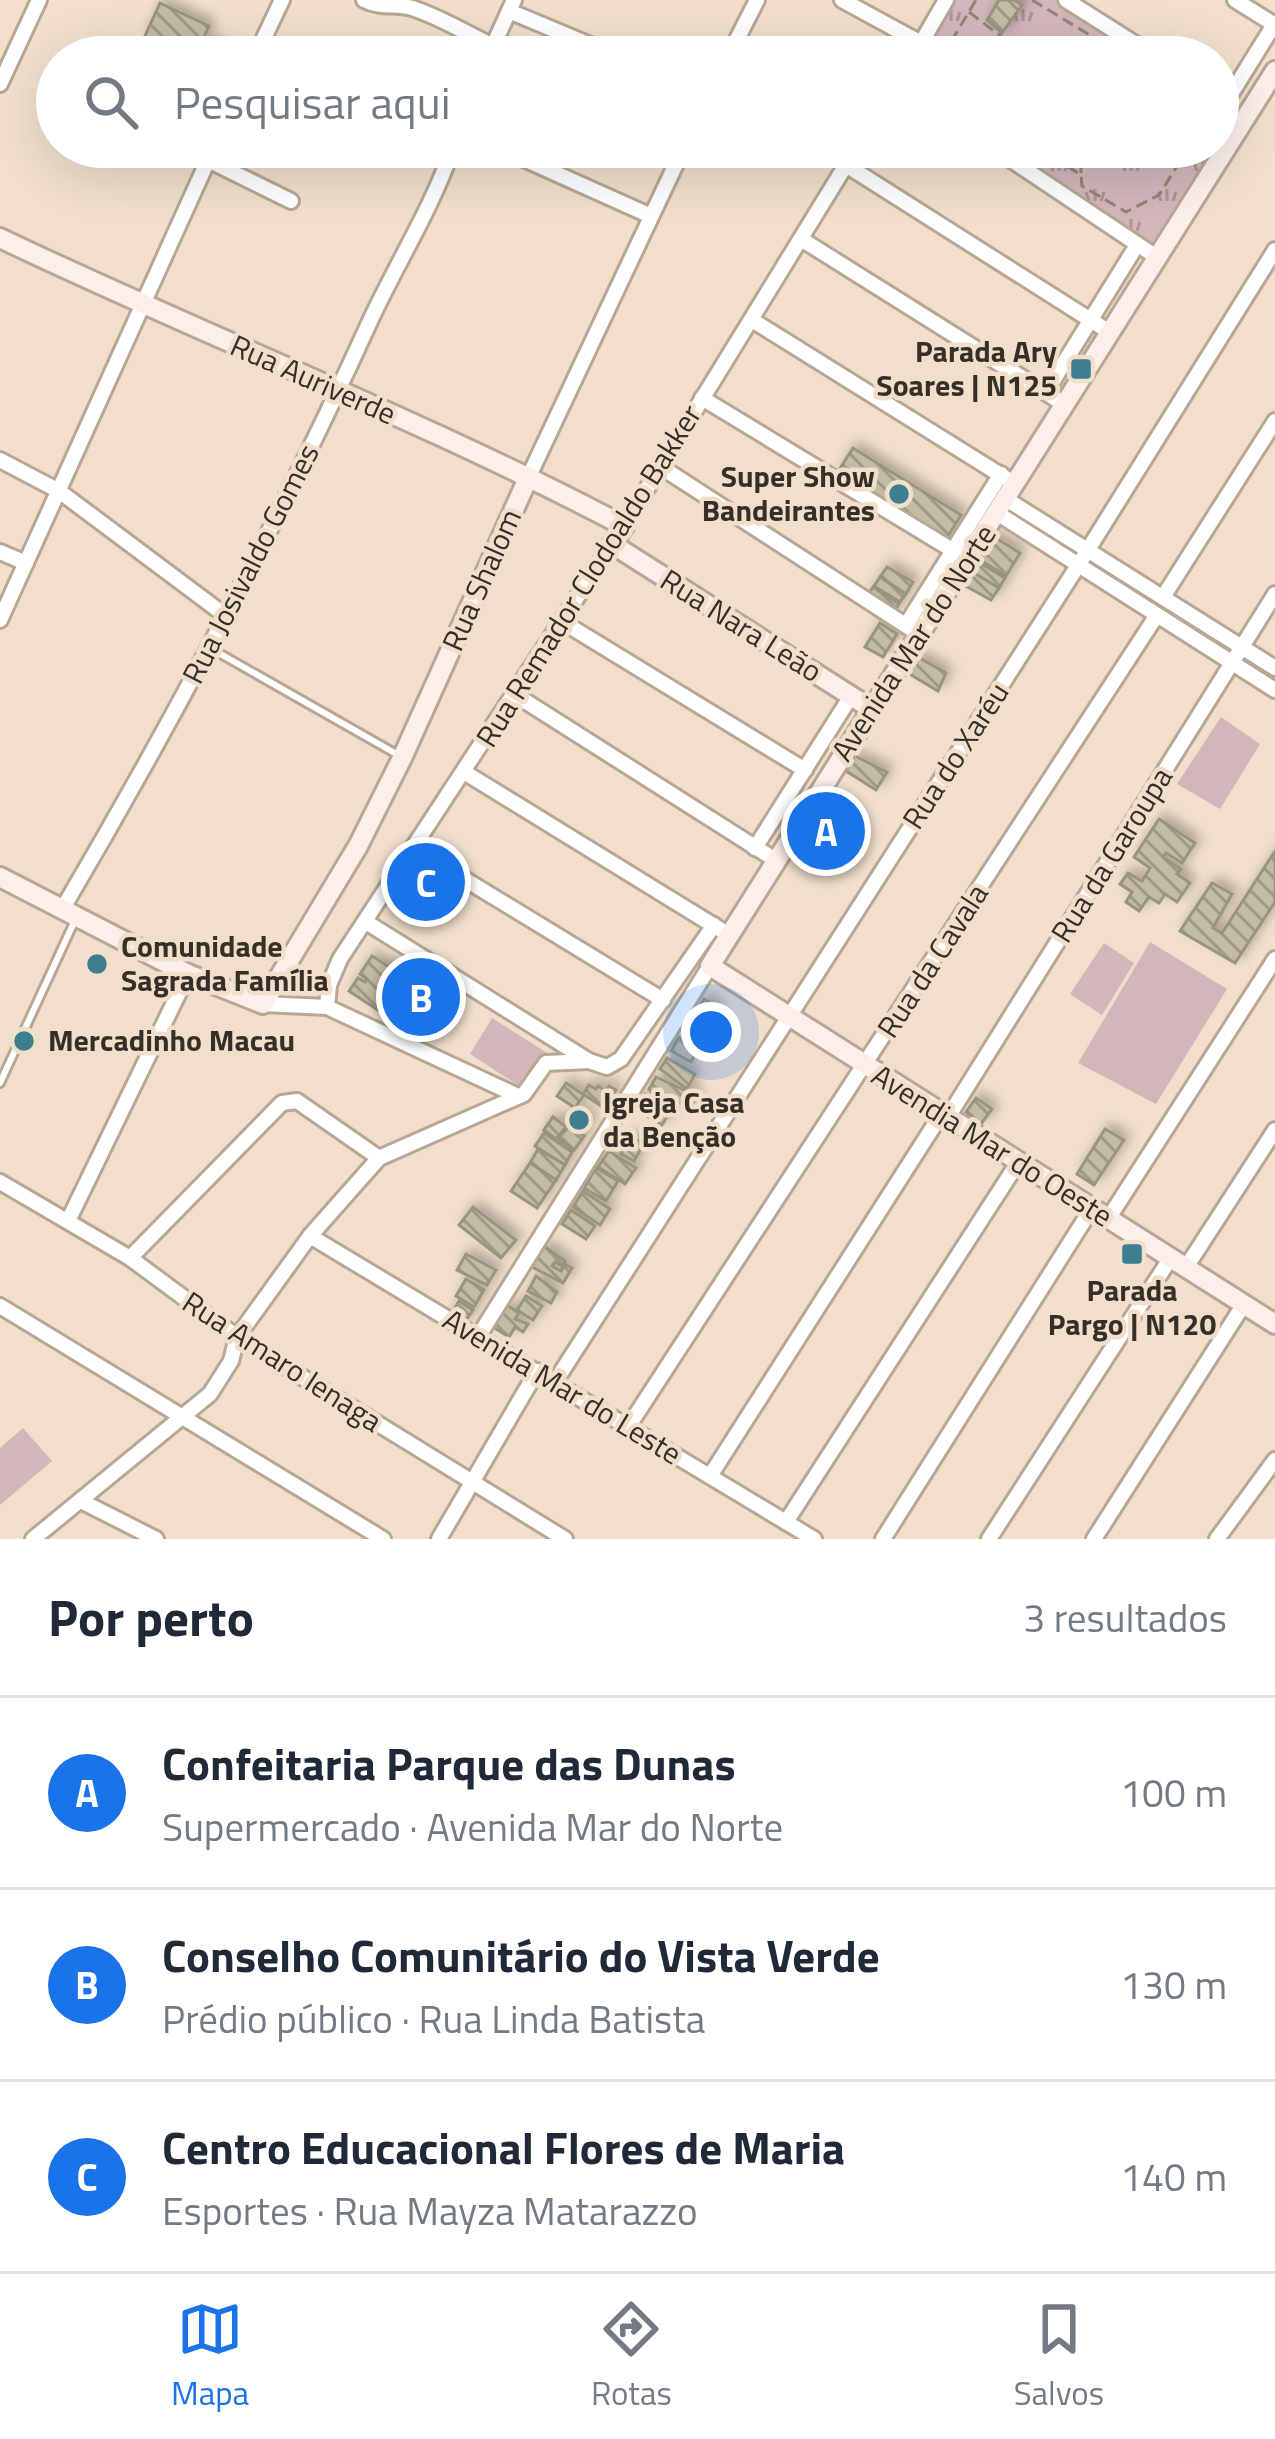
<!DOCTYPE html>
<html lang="pt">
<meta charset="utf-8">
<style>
body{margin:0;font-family:"Titillium Web",sans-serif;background:#f2f2f3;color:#1f2937}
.you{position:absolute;left:711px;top:1032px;width:42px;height:42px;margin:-30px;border:9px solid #fff;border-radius:50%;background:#1a73e8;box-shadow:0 0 0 18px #1a73e833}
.badge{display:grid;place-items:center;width:78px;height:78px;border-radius:50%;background:#1a73e8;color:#fff;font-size:39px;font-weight:700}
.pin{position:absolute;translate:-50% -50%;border:6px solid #fff;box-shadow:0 3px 12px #0006}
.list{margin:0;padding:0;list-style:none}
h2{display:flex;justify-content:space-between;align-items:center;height:156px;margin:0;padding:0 48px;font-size:51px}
h2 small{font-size:39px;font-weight:400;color:#747a83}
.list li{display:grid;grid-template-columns:78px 1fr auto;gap:36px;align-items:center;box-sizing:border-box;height:192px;padding:0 48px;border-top:3px solid #e0e1e3}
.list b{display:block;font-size:45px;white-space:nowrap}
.list p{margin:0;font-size:39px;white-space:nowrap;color:#747a83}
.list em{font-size:39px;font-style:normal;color:#747a83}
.icon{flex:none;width:66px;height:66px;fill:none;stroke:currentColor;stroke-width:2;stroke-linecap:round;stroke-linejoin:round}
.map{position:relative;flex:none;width:1275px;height:1539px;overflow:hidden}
.search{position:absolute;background:#fff;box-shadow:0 12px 48px #0002;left:36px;right:36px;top:36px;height:132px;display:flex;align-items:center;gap:30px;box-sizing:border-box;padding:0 42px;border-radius:66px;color:#747a83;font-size:45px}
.sheet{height:732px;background:#fff}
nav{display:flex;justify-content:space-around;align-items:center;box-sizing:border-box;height:168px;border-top:3px solid #e0e1e3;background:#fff;font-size:33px;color:#747a83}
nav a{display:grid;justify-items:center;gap:6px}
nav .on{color:#1a73e8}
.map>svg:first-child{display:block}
</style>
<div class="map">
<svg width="1275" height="1539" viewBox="0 0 1275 1539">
<defs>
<pattern id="park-tufts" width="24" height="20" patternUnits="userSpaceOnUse" patternTransform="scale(3)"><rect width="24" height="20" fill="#d3b6ba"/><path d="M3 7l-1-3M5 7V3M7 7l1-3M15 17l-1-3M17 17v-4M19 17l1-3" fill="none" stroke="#ac9497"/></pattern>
<pattern id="building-back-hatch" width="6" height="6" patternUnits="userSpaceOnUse" patternTransform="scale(3)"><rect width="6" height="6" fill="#c1bca5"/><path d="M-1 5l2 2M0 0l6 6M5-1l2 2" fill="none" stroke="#9e9986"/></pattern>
<filter id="shadow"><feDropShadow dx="5.5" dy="-5.5" stdDeviation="6" flood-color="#0004"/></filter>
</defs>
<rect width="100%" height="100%" fill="#f1dfcc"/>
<g fill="#d3b6ba">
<polygon points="1221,717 1260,744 1220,809 1177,784"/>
<polygon points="425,860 446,875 429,905 405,890"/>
<polygon points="1150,942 1227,989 1156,1104 1078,1063"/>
<polygon points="1104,943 1134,963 1102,1015 1070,994"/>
<polygon points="492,1018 549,1054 524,1089 470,1054"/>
<polygon points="23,1428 52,1461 0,1505 0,1448"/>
</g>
<g fill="url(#park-tufts)">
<polygon points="947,0 1062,0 1148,57 913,57"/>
<polygon points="1218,103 1244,121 1154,255 992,147 1218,147"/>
</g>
<g fill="url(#building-back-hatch)" stroke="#99947e" stroke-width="3" filter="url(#shadow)">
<polygon points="999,0 1014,0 1022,5 1002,33 987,20"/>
<polygon points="160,3 209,26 203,40 229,52 227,57 183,57 144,38"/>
<polygon points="853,448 961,515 945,541 837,473"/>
<polygon points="991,535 1020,553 1006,576 977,558"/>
<polygon points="975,560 1005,578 999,588 969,570"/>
<polygon points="887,567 913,582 906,594 880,577"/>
<polygon points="969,570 999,588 991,600 962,584"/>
<polygon points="880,577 906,594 900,602 874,586"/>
<polygon points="873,587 899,604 893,614 866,598"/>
<polygon points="880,623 897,634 883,657 865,647"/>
<polygon points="918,657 946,673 938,691 908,673"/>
<polygon points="855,756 887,772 876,790 846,771"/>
<polygon points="816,816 847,829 833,852 804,834"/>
<polygon points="1159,819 1195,843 1182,863 1166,853 1163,857 1181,869 1177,874 1190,883 1177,902 1165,894 1159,903 1149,897 1139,911 1126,902 1132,892 1120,884 1128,873 1142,881 1150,868 1134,857"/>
<polygon points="1275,851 1275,902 1235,963 1180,931 1212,883 1232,894 1213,928 1222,933"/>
<polygon points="372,956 408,979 391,997 397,1001 387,1016 349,991 358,978 365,982 367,979 360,974"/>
<polygon points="419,985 432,993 422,1009 409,1000"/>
<polygon points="704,999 717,1007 708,1023 694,1014"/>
<polygon points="693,1016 719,1033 713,1041 707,1037 702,1044 683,1032"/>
<polygon points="679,1037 698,1048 691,1062 671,1051"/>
<polygon points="667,1058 695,1074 687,1089 660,1069"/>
<polygon points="656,1077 697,1096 690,1108 678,1102 676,1107 655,1095 649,1089"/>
<polygon points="566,1083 584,1095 575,1108 557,1096"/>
<polygon points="589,1085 596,1089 598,1086 606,1091 609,1086 616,1090 604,1108 583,1094"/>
<polygon points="645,1094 671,1110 662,1125 635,1109"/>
<polygon points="976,1098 992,1109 981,1124 966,1112"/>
<polygon points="575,1108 592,1120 583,1132 566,1120"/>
<polygon points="553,1117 566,1127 562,1132 570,1126 584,1136 574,1150 544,1130"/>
<polygon points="553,1117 566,1127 556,1139 544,1130"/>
<polygon points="570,1126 584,1136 574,1150 558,1138"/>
<polygon points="1105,1129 1124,1140 1094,1185 1077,1174"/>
<polygon points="544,1133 572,1152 565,1165 535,1146"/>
<polygon points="631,1136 644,1144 634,1161 621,1154"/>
<polygon points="538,1149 565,1165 556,1180 530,1163"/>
<polygon points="609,1151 636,1168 625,1184 598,1167"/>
<polygon points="530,1163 556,1180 537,1208 511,1191"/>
<polygon points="596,1168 618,1181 606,1201 584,1188"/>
<polygon points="583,1191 610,1209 600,1225 573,1207"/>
<polygon points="473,1207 516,1240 501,1258 459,1225"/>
<polygon points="571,1210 595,1226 586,1239 562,1224"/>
<polygon points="544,1246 565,1261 562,1266 555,1262 552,1266 561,1271 565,1264 572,1268 563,1283 530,1266"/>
<polygon points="466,1254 496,1270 487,1285 457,1270"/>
<polygon points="536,1276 557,1292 551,1303 528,1291"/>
<polygon points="466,1279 484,1290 474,1307 456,1296"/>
<polygon points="526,1296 542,1306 533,1320 517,1310"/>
<polygon points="459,1301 473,1310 463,1325 450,1316"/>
<polygon points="507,1305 519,1313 515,1319 528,1324 523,1332 515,1327 509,1337 493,1327"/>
</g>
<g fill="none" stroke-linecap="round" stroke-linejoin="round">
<g stroke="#b8a795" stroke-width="12">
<g id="lane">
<polyline points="210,648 400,756"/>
<polyline points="0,1083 76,918"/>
</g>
</g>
<g stroke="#b8a795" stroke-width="20">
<g id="street">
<path d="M364,0C382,9 394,3 412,8C440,17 466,33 493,46"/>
<polyline points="842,0 921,43"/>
<polyline points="1066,0 1156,57"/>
<polyline points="1235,0 1275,25"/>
<polyline points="509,11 619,57"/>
<polyline points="255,57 282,0"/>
<polyline points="488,57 514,0"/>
<polyline points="728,57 757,0"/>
<polyline points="913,57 946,0"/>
<polyline points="0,84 39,0"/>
<polyline points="1226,102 1275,23"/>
<polyline points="497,147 651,216"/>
<polyline points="992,147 1158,258"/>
<polyline points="208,160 291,201"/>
<polyline points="846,165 1111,333"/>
<polyline points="801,239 1064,404"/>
<polyline points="752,320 1015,484"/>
<polyline points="1046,392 1137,245"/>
<polyline points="702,398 967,559"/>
<polyline points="0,460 59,491 226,616"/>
<polyline points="661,467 919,634"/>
<polyline points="529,476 684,147"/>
<polyline points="1006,499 1275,668"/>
<polyline points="997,513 1275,690"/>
<polyline points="624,526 857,147"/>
<polyline points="0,552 26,563"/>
<polyline points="1163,597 1275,421"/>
<polyline points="0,620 214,147"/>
<polyline points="561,621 805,770"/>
<polyline points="906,625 1001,474"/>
<polyline points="514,694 777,861"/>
<polyline points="464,772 721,930"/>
<polyline points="755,848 851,696"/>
<polyline points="415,849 663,1000"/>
<path d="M63,908C176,716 279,521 371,319C398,261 432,208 453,147"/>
<polyline points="366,922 589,1061 607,1067 621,1059 714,925"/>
<polyline points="263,1004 327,1007 516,1095"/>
<polyline points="327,1007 329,985 340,959 612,544"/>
<polyline points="948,1117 1275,594"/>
<polyline points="0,1182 130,1258 237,1337 565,1539"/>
<polyline points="1108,1219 1275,959"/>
<polyline points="68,1221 188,974"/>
<polyline points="310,1236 814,1539"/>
<polyline points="130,1258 282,1103 297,1101 379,1158"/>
<polyline points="1185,1269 1275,1130"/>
<polyline points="0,1306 383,1539"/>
<polyline points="478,1337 710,966"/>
<polyline points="555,1382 1079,564 1275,250"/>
<polyline points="628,1427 1157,615"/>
<polyline points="710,1476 942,1113"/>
<polyline points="81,1501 156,1539"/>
<polyline points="786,1522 1019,1161"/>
<polyline points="33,1539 210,1394 231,1361 237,1337 310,1236 379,1158 524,1094 546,1063 589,1061"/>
<polyline points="439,1539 537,1371"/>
<polyline points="883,1539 1092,1208"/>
<polyline points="989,1539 1170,1259"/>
<polyline points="1094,1539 1244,1304"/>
<polyline points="1217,1539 1275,1460"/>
</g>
</g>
<g stroke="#b8a795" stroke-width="24">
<g id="secondary">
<polyline points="1275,71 710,966 1275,1324"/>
<path d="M0,238C207,337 421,419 624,526L612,544L870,708"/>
<polyline points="0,877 188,974 263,1004 358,846 402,758 529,476"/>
</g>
</g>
<g stroke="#918578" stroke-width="3" stroke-dasharray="12 6" stroke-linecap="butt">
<polyline points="1032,0 1126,57"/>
<polyline points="969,12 1002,37 1040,57"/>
<polyline points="942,57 976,0"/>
<polyline points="1046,57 1051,48 1067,57"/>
<polyline points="1037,147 1081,175 1082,186 1126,212 1159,195 1189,147"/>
<polyline points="1081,147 1081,173"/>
</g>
<use href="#lane" stroke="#fff" stroke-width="6"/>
<use href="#street" stroke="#fff" stroke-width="14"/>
<use href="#secondary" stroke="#fceeea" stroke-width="18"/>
</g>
<g fill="#3d7f90" stroke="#f1dfcc" stroke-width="4.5">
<rect x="1069" y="357" width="24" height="24" rx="6"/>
<circle cx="899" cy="494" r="12"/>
<circle cx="97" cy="964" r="12"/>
<circle cx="24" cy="1041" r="12"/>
<circle cx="579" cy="1120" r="12"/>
<rect x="1120" y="1242" width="24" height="24" rx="6"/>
</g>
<g text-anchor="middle" stroke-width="9" stroke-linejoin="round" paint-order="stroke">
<g font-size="30" font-weight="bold" fill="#362f28" stroke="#f1dfcc" text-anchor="start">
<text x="1057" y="362" text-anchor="end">Parada Ary<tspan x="1057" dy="34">Soares | N125</tspan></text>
<text x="875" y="487" text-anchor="end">Super Show<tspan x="875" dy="34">Bandeirantes</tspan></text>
<text x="121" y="957">Comunidade<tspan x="121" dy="34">Sagrada Família</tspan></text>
<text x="48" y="1051">Mercadinho Macau</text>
<text x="603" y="1113">Igreja Casa<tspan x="603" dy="34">da Benção</tspan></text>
<text x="1132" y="1301" text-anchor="middle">Parada<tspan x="1132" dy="34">Pargo | N120</tspan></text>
</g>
<g font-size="30" fill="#362f28" stroke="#f1dfcc">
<text transform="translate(313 380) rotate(24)" y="10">Rua Auriverde</text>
<text transform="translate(251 564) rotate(-63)" y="10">Rua Josivaldo Gomes</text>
<text transform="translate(589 576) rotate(-58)" y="10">Rua Remador Clodoaldo Bakker</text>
<text transform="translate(482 580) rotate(-66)" y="10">Rua Shalom</text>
<text transform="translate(741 626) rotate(32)" y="10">Rua Nara Leão</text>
<text transform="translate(914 643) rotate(-57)" y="10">Avenida Mar do Norte</text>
<text transform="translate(956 756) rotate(-57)" y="10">Rua do Xaréu</text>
<text transform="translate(1112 855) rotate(-58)" y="10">Rua da Garoupa</text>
<text transform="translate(933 961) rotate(-57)" y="10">Rua da Cavala</text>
<text transform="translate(992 1146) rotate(32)" y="10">Avendia Mar do Oeste</text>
<text transform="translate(282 1362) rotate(33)" y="10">Rua Amaro Ienaga</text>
<text transform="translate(562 1387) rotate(31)" y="10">Avenida Mar do Leste</text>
</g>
</g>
</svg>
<div class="you"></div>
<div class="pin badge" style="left:826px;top:831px">A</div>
<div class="pin badge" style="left:421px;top:997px">B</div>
<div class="pin badge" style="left:426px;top:882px">C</div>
<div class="search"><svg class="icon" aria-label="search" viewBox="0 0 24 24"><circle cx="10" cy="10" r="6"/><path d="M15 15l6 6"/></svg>Pesquisar aqui</div>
</div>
<section class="sheet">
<h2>Por perto<small>3 resultados</small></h2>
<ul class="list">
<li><span class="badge">A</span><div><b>Confeitaria Parque das Dunas</b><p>Supermercado · Avenida Mar do Norte</p></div><em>100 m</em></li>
<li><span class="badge">B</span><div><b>Conselho Comunitário do Vista Verde</b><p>Prédio público · Rua Linda Batista</p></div><em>130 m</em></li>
<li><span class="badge">C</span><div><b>Centro Educacional Flores de Maria</b><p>Esportes · Rua Mayza Matarazzo</p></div><em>140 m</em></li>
</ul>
</section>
<nav>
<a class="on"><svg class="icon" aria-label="map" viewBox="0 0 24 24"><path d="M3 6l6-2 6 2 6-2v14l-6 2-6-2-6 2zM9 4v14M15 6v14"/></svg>Mapa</a>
<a><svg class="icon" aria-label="directions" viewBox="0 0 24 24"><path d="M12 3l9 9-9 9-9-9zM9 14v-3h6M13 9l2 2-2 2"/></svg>Rotas</a>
<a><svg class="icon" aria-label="saved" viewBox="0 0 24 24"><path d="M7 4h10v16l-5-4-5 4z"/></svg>Salvos</a>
</nav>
